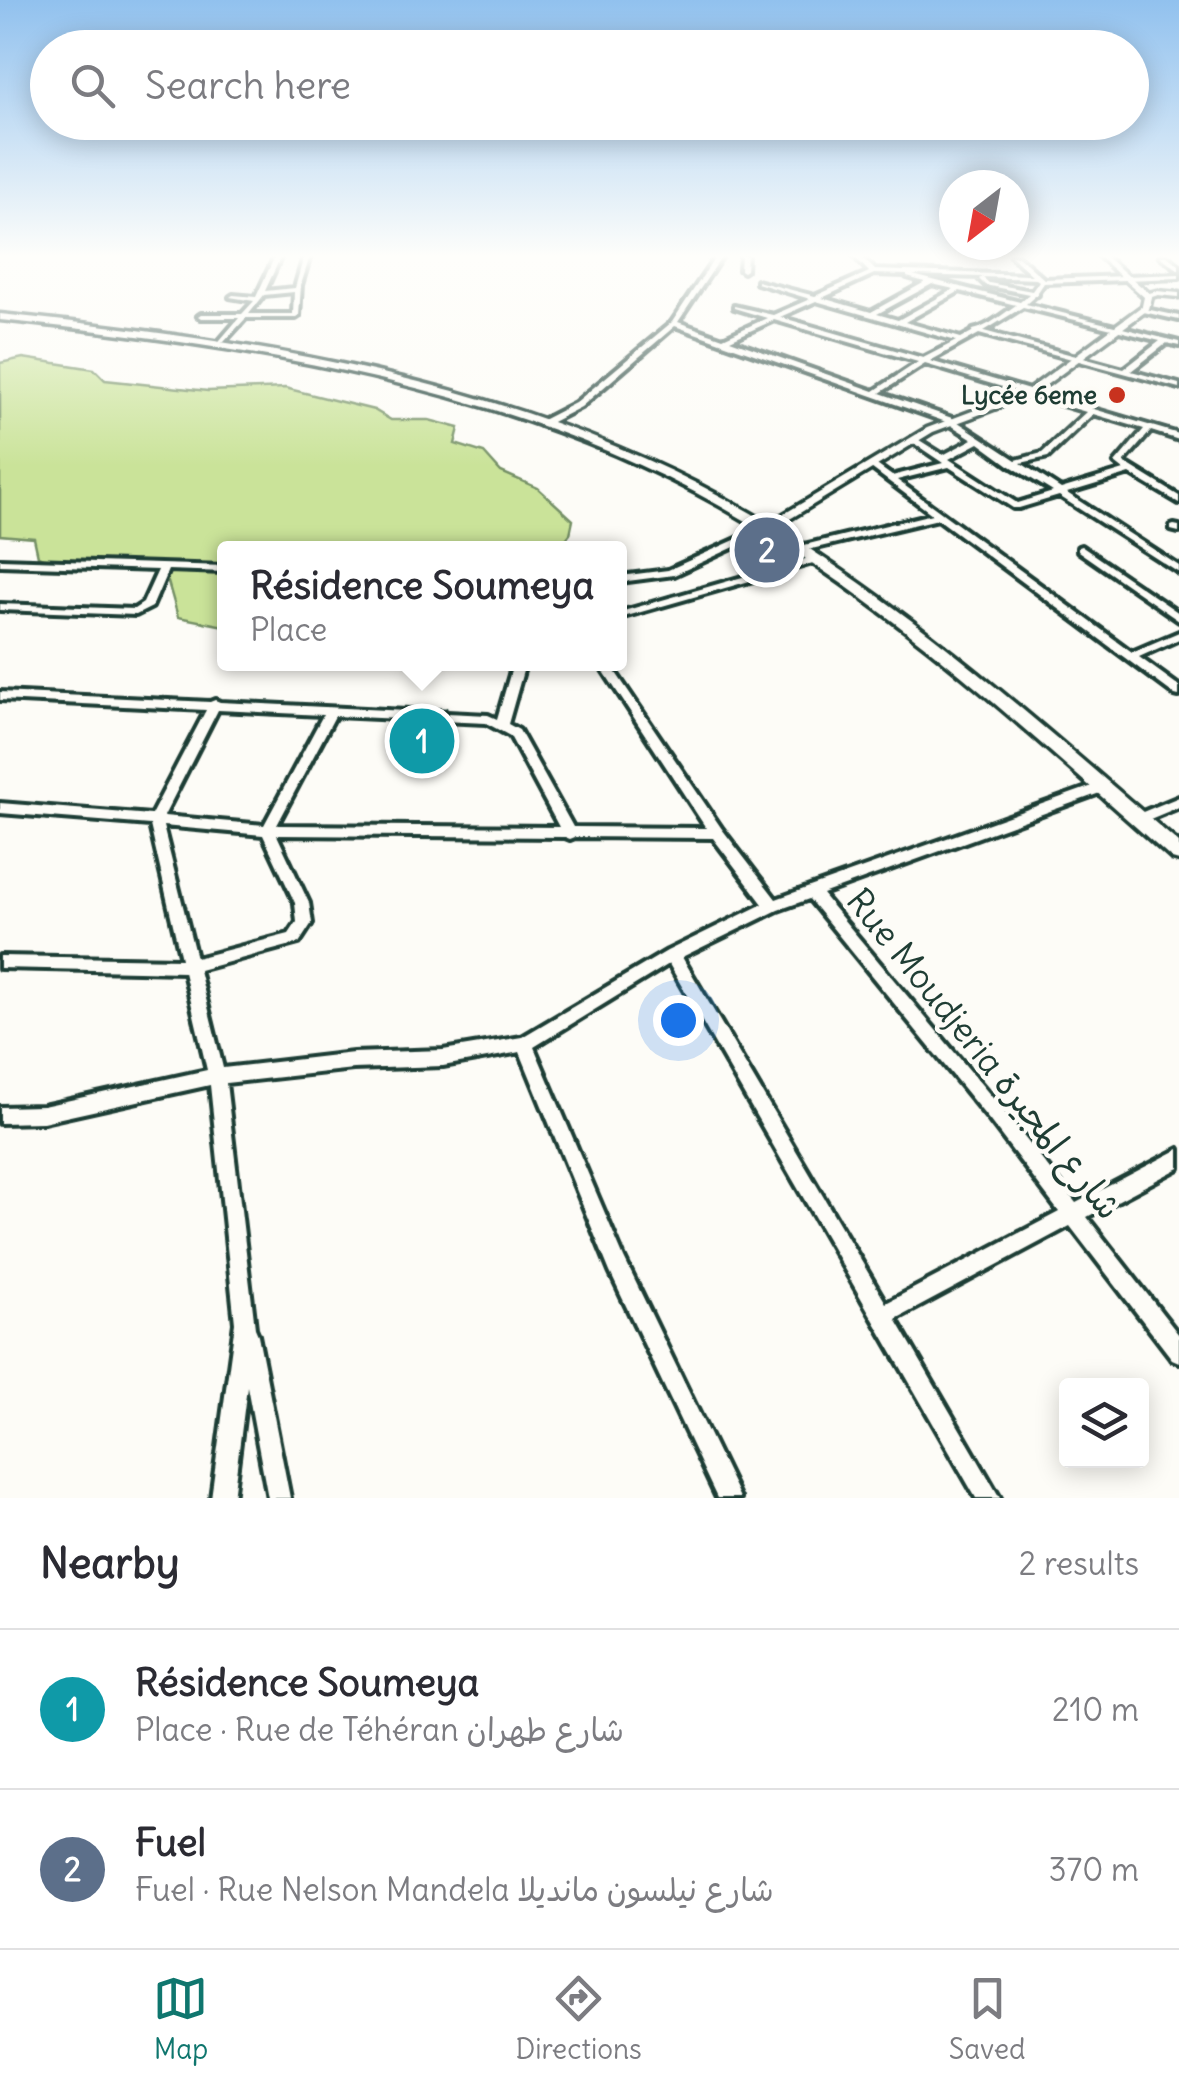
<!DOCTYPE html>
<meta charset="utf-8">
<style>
body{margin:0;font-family:Delius,"Playpen Sans Arabic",sans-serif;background:#f7f7f7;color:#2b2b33}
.controls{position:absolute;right:30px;bottom:30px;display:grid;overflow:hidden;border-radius:10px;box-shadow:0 5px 25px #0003}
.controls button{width:90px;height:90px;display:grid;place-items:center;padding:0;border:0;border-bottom:2px solid #e1e1e2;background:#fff;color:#2b2b33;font:50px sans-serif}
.compass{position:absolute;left:939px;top:170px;width:90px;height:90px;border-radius:50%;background:#fff;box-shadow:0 5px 25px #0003;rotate:211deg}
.you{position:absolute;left:678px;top:1020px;width:35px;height:35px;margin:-25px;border:8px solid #fff;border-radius:50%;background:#1a73e8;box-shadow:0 0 0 15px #1a73e833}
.badge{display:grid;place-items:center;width:65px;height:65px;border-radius:50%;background:#0f766e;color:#fff;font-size:32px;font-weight:700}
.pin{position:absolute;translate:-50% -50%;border:5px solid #fff;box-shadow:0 2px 10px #0006}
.popup{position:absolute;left:217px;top:541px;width:410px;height:130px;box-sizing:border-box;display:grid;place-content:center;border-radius:10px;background:#fff;filter:drop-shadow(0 2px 8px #0005);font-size:32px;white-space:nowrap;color:#7c7c81}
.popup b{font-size:38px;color:#2b2b33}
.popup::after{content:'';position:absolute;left:50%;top:100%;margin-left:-20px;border:20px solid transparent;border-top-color:#fff}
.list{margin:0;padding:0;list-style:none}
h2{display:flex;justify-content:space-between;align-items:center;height:130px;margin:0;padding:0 40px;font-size:42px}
h2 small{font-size:32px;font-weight:400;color:#7c7c81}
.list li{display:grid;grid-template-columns:65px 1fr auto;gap:30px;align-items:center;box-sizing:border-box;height:160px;padding:0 40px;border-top:2px solid #e1e1e2}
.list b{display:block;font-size:38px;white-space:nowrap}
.list p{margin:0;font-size:32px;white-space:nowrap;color:#7c7c81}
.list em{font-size:32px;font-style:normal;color:#7c7c81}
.icon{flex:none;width:55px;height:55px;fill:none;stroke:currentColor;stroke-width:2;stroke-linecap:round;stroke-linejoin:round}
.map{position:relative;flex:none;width:1179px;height:1498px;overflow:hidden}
.search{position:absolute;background:#fff;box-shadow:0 5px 25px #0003;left:30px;right:30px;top:30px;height:110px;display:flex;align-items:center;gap:25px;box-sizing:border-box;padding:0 35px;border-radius:55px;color:#7c7c81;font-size:38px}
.sheet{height:450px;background:#fff}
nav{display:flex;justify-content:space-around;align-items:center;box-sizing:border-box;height:140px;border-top:2px solid #e1e1e2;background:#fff;font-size:28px;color:#7c7c81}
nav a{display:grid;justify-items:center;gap:5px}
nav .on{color:#0f766e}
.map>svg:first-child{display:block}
</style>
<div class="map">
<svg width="1179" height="1498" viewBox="0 0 1179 1498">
<rect width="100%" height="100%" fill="#fdfcf7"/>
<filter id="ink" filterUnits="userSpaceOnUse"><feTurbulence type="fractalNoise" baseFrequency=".01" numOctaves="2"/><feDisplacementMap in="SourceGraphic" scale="20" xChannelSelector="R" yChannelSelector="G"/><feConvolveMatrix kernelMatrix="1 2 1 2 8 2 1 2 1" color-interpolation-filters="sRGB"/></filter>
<g filter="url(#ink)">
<polygon fill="#cae399" stroke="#749066" stroke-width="2.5" points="23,358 94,369 105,380 208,391 285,388 374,410 391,420 429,420 459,428 455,444 484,453 501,472 538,488 573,520 570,534 559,548 225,548 224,626 178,617 168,582 145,568 49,561 38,556 34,538 0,535 0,363"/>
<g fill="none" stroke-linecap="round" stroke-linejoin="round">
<g stroke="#1f3d34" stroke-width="8">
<g id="minor">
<path d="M275,256H281L265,291L295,288L304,256H310L301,285L299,316L296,318H246L224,342H220V340L239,318H201L198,316L201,314H242L254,301L230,297L233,295L256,297ZM294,292L293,314H249L264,295Z"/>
<path d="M716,256H722L678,322L723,338L767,318L734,308V306L773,315L810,299L757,283V281L815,296L869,272L854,256H861L875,270L1032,275L1011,256H1018L1044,279L1179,274V278L1044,283L1038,292V295L1035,296L1026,304L1179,342V346L1167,343L1131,371L1179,384V388L979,334L930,361L1179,434V440L1151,431L1124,462L1179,496V503L1130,474L1067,493L1179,566V573L1059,496L1019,508H1013L949,467L897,480L1132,652L1179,632V639L1139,657L1179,686V696L1175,695L938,519L799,552L796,551V547L932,514L867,465L874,463L892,476L943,463L909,440L916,438L943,455L973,439L946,422L675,326L581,407L546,425H540V421L575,403L672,322ZM874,274L907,275V277L925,282L871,312L822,298ZM913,275L982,277L979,279L985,285L1029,294L1020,302ZM982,277L1036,279L1039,281L1032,291L989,283ZM932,284L954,289L898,320L877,314ZM960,291L1016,305C1003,314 988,327 973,330L972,332L961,338L905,322ZM816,301L956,341L923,358L780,317ZM1023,307L1160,341L1124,369L984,331ZM774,320L918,362L874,391L730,340ZM925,364L1086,412L1042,453L1016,460L952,418L880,393ZM1093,414L1144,429L1115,463L1124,470L1061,489L1021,463L1048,457ZM979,443L1009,465L1053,492L1017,503L949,459Z"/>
<polygon points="741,256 747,256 746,270 743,272 740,270"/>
<polygon points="1160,256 1167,256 1179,265 1179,270"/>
<polygon points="1141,308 1179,316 1179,320 1139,311 1138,310"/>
<polygon points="1174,525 1179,526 1179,532 1171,530 1171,526"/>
<polygon points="766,526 769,527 769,531 674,575 620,582 620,576 668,570"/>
<polygon points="1081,546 1179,613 1179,621 1078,551 1078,547"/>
<polygon points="816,556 820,557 820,561 620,618 620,612"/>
<polygon points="0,559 225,566 225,572 168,570 152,607 136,615 0,610 0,604 134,609 143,603 158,570 0,565"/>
<path d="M513,664H525L508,724L519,730L573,827L706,828L599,664H610L722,829L776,899L1098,784H1108L1110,787L1108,790L822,894L1002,1109L1076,1203L1179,1149V1168L1087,1217L1179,1335V1362L1172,1359L1070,1226L896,1319L1000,1498H976L669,964L534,1047L624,1258L740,1498H717L610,1272L520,1052L443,1066L353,1069L226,1083L255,1328L258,1335L290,1498H268L247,1386L233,1498H211L235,1323L210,1085L43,1122L0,1123V1107L43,1106L207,1070L184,972L0,968V956L181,959L150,825L0,813V803L151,815L206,710L0,700V692L210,702L215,700L220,702L488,715L497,719ZM218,710L323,715L264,825L164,816ZM335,716L486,723L510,736L559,827L277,825ZM163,826L263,835L295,903L297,922L289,934L196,958ZM277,835L565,837L570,839L575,837L713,838L763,904L667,951L522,1037L443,1050L353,1053L223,1068L199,970L299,943L312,923L309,903ZM809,899L990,1121L1059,1212L886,1303L682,957L778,910Z"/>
<polygon points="1179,797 1179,807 1138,824 1133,822 1131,819 1133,816"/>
</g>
</g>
<g stroke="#1f3d34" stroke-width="7">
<polygon id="tertiary" points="1098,256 1105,256 1149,293 1157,291 1179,293 1179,297 1158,295 1152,297 1149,309 1034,394 933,432 770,531 762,531 762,527 927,428 1028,390 1142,306 1144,297"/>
</g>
<g stroke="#1f3d34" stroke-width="7">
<path id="secondary" d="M0,314C249,340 505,378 728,500C894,591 1036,721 1179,843V861L1172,859C1029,733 887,600 720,506C501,383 246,346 0,320Z"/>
</g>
<use href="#minor" fill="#fdfcf7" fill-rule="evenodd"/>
<use href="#tertiary" fill="#fdfcf7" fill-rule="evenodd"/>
<use href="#secondary" fill="#fdfcf7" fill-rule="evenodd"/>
</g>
<polygon fill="#c8a3c4" stroke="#1f3d34" stroke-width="2.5" points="446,709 448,725 438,763 395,760 393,745"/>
<polygon fill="#a385a0" stroke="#1f3d34" stroke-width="2.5" points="446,709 448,725 438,763 435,747"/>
<polygon fill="#e9bee4" stroke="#1f3d34" stroke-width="2.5" points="405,707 446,709 435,747 393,745"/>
</g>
<linearGradient id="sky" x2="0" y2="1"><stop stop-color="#91c1ee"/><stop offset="0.55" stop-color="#fefefb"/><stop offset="1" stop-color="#fefefb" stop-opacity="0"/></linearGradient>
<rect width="1179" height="466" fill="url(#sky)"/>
<circle fill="#c8321e" stroke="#fdfcf7" stroke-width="4" cx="1117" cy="395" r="10"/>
<g text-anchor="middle" stroke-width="9" stroke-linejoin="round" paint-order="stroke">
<g font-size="25" font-weight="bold" fill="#1f3d34" stroke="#fdfcf7" text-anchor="end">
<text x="1097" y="404">Lycée 6eme</text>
</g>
<g font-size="35" fill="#1f3d34" stroke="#fdfcf7">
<text transform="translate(984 1054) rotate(51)" y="12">Rue Moudjeria شارع المجيرة</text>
</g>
</g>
</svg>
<div class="controls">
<button><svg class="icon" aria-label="layers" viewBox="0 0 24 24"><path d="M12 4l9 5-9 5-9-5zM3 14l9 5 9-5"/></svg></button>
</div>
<svg class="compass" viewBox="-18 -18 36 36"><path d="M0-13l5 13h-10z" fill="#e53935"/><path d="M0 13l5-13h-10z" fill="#7c7c81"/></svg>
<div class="you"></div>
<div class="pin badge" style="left:422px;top:741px;background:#0f9aa8">1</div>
<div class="popup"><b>Résidence Soumeya</b>Place</div>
<div class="pin badge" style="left:767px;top:550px;background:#5c6f8a">2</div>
<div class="search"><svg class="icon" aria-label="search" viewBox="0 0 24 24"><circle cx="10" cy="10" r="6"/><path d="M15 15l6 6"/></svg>Search here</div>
</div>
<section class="sheet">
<h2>Nearby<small>2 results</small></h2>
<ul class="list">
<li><span class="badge" style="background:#0f9aa8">1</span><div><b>Résidence Soumeya</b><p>Place · Rue de Téhéran شارع طهران</p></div><em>210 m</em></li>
<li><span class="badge" style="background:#5c6f8a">2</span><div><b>Fuel</b><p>Fuel · Rue Nelson Mandela شارع نيلسون مانديلا</p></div><em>370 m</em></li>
</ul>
</section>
<nav>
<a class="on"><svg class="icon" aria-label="map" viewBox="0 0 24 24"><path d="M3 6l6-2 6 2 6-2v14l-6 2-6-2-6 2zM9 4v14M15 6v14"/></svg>Map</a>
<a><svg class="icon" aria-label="directions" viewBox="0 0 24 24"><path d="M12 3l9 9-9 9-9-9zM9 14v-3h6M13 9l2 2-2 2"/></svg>Directions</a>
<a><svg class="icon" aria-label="saved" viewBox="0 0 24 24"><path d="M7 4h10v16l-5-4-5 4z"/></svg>Saved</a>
</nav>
